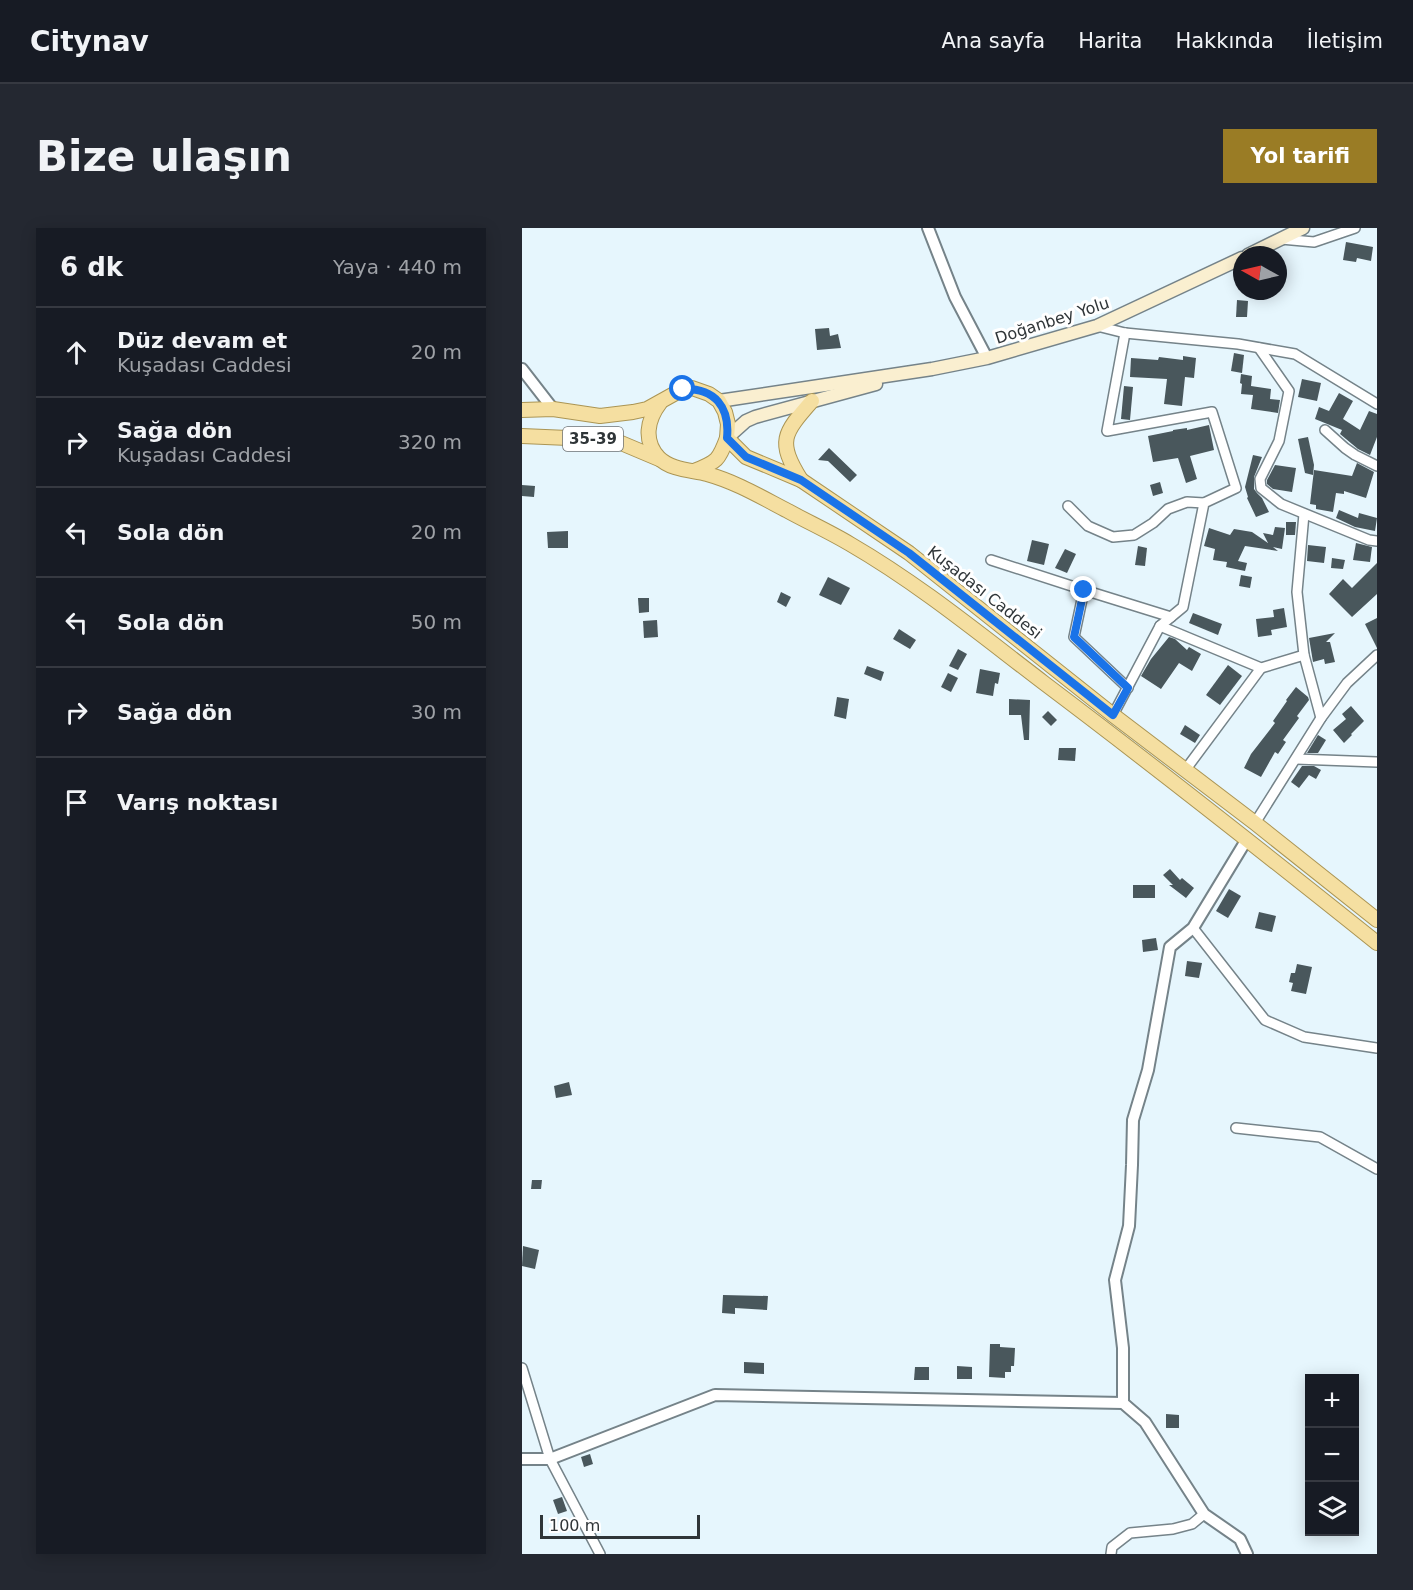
<!DOCTYPE html>
<html lang="tr">
<meta charset="utf-8">
<style>
body{margin:0;font-family:"DejaVu Sans",sans-serif;background:#242831;color:#f1f3f6}
.controls{position:absolute;right:18px;bottom:18px;display:grid;overflow:hidden;border-radius:0px;box-shadow:0 3px 15px #0003}
.controls button{width:54px;height:54px;display:grid;place-items:center;padding:0;border:0;border-bottom:2px solid #363941;background:#171b24;color:#f1f3f6;font:30px sans-serif}
.compass{position:absolute;left:711px;top:18px;width:54px;height:54px;border-radius:50%;background:#171b24;box-shadow:0 3px 15px #0003;rotate:278deg}
.scale{position:absolute;left:18px;bottom:15px;width:160px;box-sizing:border-box;padding-left:6px;border:3px solid #2f3538;border-top:0;font-size:16px;line-height:21px;white-space:nowrap;color:#2f3538;-webkit-text-stroke:4px #fff;paint-order:stroke}
.stop{position:absolute;width:18px;height:18px;margin:-14px;border:4px solid #1a73e8;border-radius:50%;background:#fff}
.stop.end{background:#1a73e8;border-color:#fff;box-shadow:0 2px 6px #0008}
.list{margin:0;padding:0;list-style:none}
h2{display:flex;justify-content:space-between;align-items:center;height:78px;margin:0;padding:0 24px;font-size:26px}
h2 small{font-size:20px;font-weight:400;color:#9ea1a6}
.list li{display:grid;grid-template-columns:39px 1fr auto;gap:18px;align-items:center;box-sizing:border-box;height:90px;padding:0 24px;border-top:2px solid #363941}
.list b{display:block;font-size:22px;white-space:nowrap}
.list p{margin:0;font-size:20px;white-space:nowrap;color:#9ea1a6}
.list em{font-size:20px;font-style:normal;color:#9ea1a6}
.icon{flex:none;width:33px;height:33px;fill:none;stroke:currentColor;stroke-width:2;stroke-linecap:round;stroke-linejoin:round}
.map{position:relative;flex:none;width:855px;height:1326px;overflow:hidden;border-radius:0px}
header{display:flex;align-items:center;gap:36px;box-sizing:border-box;height:84px;padding:0 30px;background:#171b24;border-bottom:2px solid #363941}
header strong{font-size:28px}
nav{display:flex;gap:33px;margin-inline-start:auto;font-size:21px}
.intro{display:flex;align-items:center;justify-content:space-between;box-sizing:border-box;height:144px;padding:0 36px}
h1{margin:0;font-size:42px}
.button{padding:15px 27px;border-radius:0px;background:#9a7c25;color:#fff;font-size:21px;font-weight:700}
main{display:flex;gap:36px;padding:0 36px}
aside{flex:1;background:#171b24;border-radius:0px;box-shadow:0 3px 15px #0003}
.map>svg:first-child{display:block}
</style>
<header>
<strong>Citynav</strong>
<nav><a>Ana sayfa</a><a>Harita</a><a>Hakkında</a><a>İletişim</a></nav>
</header>
<div class="intro"><h1>Bize ulaşın</h1><a class="button">Yol tarifi</a></div>
<main>
<aside>
<h2>6 dk<small>Yaya · 440 m</small></h2>
<ul class="list">
<li><svg class="icon" aria-label="ahead" viewBox="0 0 24 24"><path d="M12 20V5M6 11l6-6 6 6"/></svg><div><b>Düz devam et</b><p>Kuşadası Caddesi</p></div><em>20 m</em></li>
<li><svg class="icon" aria-label="right" viewBox="0 0 24 24"><path d="M7 20v-9h11M14 6l5 5-5 5"/></svg><div><b>Sağa dön</b><p>Kuşadası Caddesi</p></div><em>320 m</em></li>
<li><svg class="icon" aria-label="left" viewBox="0 0 24 24"><path d="M17 20v-9H6M10 6l-5 5 5 5"/></svg><div><b>Sola dön</b></div><em>20 m</em></li>
<li><svg class="icon" aria-label="left" viewBox="0 0 24 24"><path d="M17 20v-9H6M10 6l-5 5 5 5"/></svg><div><b>Sola dön</b></div><em>50 m</em></li>
<li><svg class="icon" aria-label="right" viewBox="0 0 24 24"><path d="M7 20v-9h11M14 6l5 5-5 5"/></svg><div><b>Sağa dön</b></div><em>30 m</em></li>
<li><svg class="icon" aria-label="arrive" viewBox="0 0 24 24"><path d="M6 21V4h12l-3 4 3 4H6"/></svg><div><b>Varış noktası</b></div></li>
</ul>
</aside>
<div class="map">
<svg width="855" height="1326" viewBox="0 0 855 1326">
<rect width="100%" height="100%" fill="#e6f6fd"/>
<g fill="#49575c">
<polygon points="824,14 851,19 849,33 835,30 834,34 821,32"/>
<polygon points="715,72 726,73 725,89 714,89"/>
<polygon points="307,100 308,108 316,106 319,120 295,122 293,101"/>
<polygon points="712,125 722,127 720,145 709,143"/>
<polygon points="661,128 674,130 672,150 663,149 660,178 642,176 645,151 608,149 609,130 636,132 637,129 661,132"/>
<polygon points="719,146 730,148 729,158 749,161 748,171 758,172 756,185 729,181 731,167 719,166 720,156 718,155"/>
<polygon points="780,151 799,155 795,173 776,169"/>
<polygon points="602,158 611,159 608,192 599,191"/>
<polygon points="817,165 831,173 821,191 838,202 847,183 855,186 855,209 848,227 836,221 818,206 820,202 793,191 797,179 807,183"/>
<polygon points="687,197 692,222 668,228 675,251 664,255 656,230 631,234 626,208 651,203 651,202 665,200 665,202"/>
<polygon points="786,209 792,237 791,247 783,245 776,211"/>
<polygon points="307,220 335,247 328,254 306,233 296,232"/>
<polygon points="731,227 740,229 732,249 732,261 735,265 740,270 747,284 734,289 725,270 726,269 723,259"/>
<polygon points="835,235 852,244 844,270 822,263 822,266 814,265 811,284 794,281 794,277 788,276 792,242 830,248"/>
<polygon points="753,237 774,240 770,264 751,261 745,256 745,252"/>
<polygon points="638,254 641,265 631,268 628,257"/>
<polygon points="0,257 13,258 12,269 0,268"/>
<polygon points="817,282 836,290 837,285 855,290 853,303 833,299 814,290"/>
<polygon points="764,294 774,294 773,307 764,307"/>
<polygon points="753,299 763,300 760,321 751,319 756,323 723,318 716,333 725,335 723,343 704,339 705,334 691,332 693,321 682,318 687,300 708,307 712,301 730,304 746,315 741,305 751,307"/>
<polygon points="46,303 46,320 26,320 25,304"/>
<polygon points="510,312 527,316 522,337 505,333"/>
<polygon points="834,315 850,319 848,334 831,332"/>
<polygon points="786,317 804,319 802,335 785,333"/>
<polygon points="616,318 625,320 623,338 613,337"/>
<polygon points="543,321 554,326 545,345 533,340"/>
<polygon points="810,330 823,332 821,341 809,340"/>
<polygon points="855,335 855,366 830,389 807,366 821,351 830,360"/>
<polygon points="719,347 730,349 728,360 717,358"/>
<polygon points="306,349 328,360 319,377 297,367"/>
<polygon points="259,364 269,369 264,379 255,374"/>
<polygon points="116,370 127,370 127,384 117,385"/>
<polygon points="762,380 765,399 749,402 750,407 736,409 734,391 752,389 751,382"/>
<polygon points="671,385 700,396 696,407 667,395"/>
<polygon points="855,390 855,420 843,396"/>
<polygon points="135,392 136,409 122,410 121,393"/>
<polygon points="377,401 394,412 388,421 371,411"/>
<polygon points="813,405 804,414 808,414 813,434 803,436 802,431 791,434 787,410"/>
<polygon points="647,409 653,411 665,422 667,419 679,426 670,443 657,435 639,461 619,448 629,431"/>
<polygon points="436,421 445,426 436,442 427,438"/>
<polygon points="706,437 720,448 698,477 684,467"/>
<polygon points="345,438 362,444 359,453 342,446"/>
<polygon points="458,441 478,445 476,456 473,455 471,468 454,465"/>
<polygon points="426,445 436,450 429,464 419,459"/>
<polygon points="774,459 786,469 787,472 775,488 777,490 761,512 764,514 756,526 753,524 739,549 722,540 729,526 753,495 751,493 765,473 764,472"/>
<polygon points="315,469 327,471 324,491 312,488"/>
<polygon points="487,471 508,472 507,512 502,512 499,487 487,487"/>
<polygon points="829,478 842,493 829,506 830,507 822,515 811,502 824,491 820,486"/>
<polygon points="526,483 535,492 529,498 520,489"/>
<polygon points="663,497 678,507 673,515 658,506"/>
<polygon points="796,507 804,512 796,525 785,525"/>
<polygon points="537,520 554,520 553,533 536,532"/>
<polygon points="780,538 792,538 799,542 794,551 787,547 777,560 769,554"/>
<polygon points="648,641 658,652 660,650 672,660 664,670 647,657 651,657 641,647"/>
<rect x="611" y="657" width="22" height="13"/>
<polygon points="707,661 719,668 706,690 694,683"/>
<polygon points="737,684 754,688 750,704 733,700"/>
<polygon points="634,710 636,722 621,724 620,712"/>
<polygon points="665,733 680,735 677,750 663,748"/>
<polygon points="775,736 790,739 784,766 769,763 771,755 767,754 769,745 773,745"/>
<polygon points="47,854 50,867 34,870 32,858"/>
<polygon points="10,952 20,952 19,961 9,961"/>
<polygon points="1,1018 17,1022 13,1041 0,1038"/>
<polygon points="201,1067 246,1068 245,1082 213,1080 213,1086 200,1085"/>
<polygon points="468,1116 478,1116 478,1119 493,1120 492,1138 489,1138 489,1144 483,1144 483,1150 467,1149"/>
<polygon points="222,1134 242,1135 242,1146 222,1145"/>
<polygon points="435,1138 450,1139 450,1151 435,1151"/>
<polygon points="393,1139 407,1139 407,1152 392,1152"/>
<polygon points="644,1186 657,1187 657,1200 644,1200"/>
<polygon points="68,1226 71,1236 62,1239 59,1229"/>
<polygon points="40,1269 45,1283 36,1286 31,1272"/>
</g>
<g fill="none" stroke-linecap="round" stroke-linejoin="round">
<g stroke="#758389" stroke-width="12">
<g id="minor">
<polyline points="759,11 792,14 833,0"/>
<polyline points="575,98 603,105 716,116 773,126 855,176"/>
<polyline points="737,120 767,163 757,213 738,251 739,260 759,276 847,312 855,313"/>
<polyline points="803,202 823,220 833,227 855,238"/>
<polyline points="546,278 566,298 591,309 612,307 631,295 646,281 665,274 682,275"/>
<polyline points="469,332 562,362 552,409 606,460"/>
<polyline points="562,362 649,389"/>
<polyline points="638,398 739,440 782,427 799,490"/>
<polyline points="782,427 775,364 782,286"/>
<polyline points="591,487 638,398 661,379 682,275 714,260 690,184 585,203 603,105"/>
<polyline points="774,531 855,534"/>
<polyline points="664,541 739,440"/>
<polyline points="733,595 799,490 825,455 855,427"/>
<polyline points="671,700 743,792 782,809 855,820"/>
<polyline points="714,900 798,909 855,941"/>
<polyline points="0,1140 28,1231 78,1326"/>
<polyline points="589,1326 590,1319 608,1305 651,1301 670,1296 682,1286"/>
</g>
</g>
<g stroke="#758389" stroke-width="14">
<g id="tertiary">
<polyline points="406,0 433,69 465,130"/>
<polyline points="0,141 31,181"/>
<polyline points="601,1175 601,1120 593,1052 607,998 610,937 611,892 626,842 648,719 671,700 725,611"/>
<polyline points="0,1231 28,1231 193,1167 601,1175 623,1194 682,1286 718,1311 725,1326"/>
</g>
</g>
<g stroke="#758389" stroke-width="15">
<g id="secondary">
<polyline points="726,27 781,0"/>
<polyline points="197,173 410,141 465,130 575,98 720,30"/>
<polyline points="205,210 224,193 233,189 354,156"/>
</g>
</g>
<g stroke="#ab9554" stroke-width="16">
<g id="primary">
<path d="M138,175C125,192 121,213 137,230C149,242 169,242 185,246C214,254 239,269 266,283C286,294 308,304 328,316C397,356 459,407 522,455C635,540 745,627 855,715"/>
<polyline points="0,182 31,181 78,188 111,184 125,181 161,161 170,160 187,166 197,173 203,184 206,196 205,210 224,229 279,252 387,325 591,487 733,595 855,692"/>
<polyline points="0,208 92,212 137,231"/>
<path d="M172,243C195,234 197,232 205,210"/>
<path d="M279,252C255,213 261,206 290,173"/>
</g>
</g>
<use href="#minor" stroke="#fff" stroke-width="9"/>
<use href="#tertiary" stroke="#fff" stroke-width="10"/>
<use href="#secondary" stroke="#faefd0" stroke-width="12"/>
<use href="#primary" stroke="#f5dfa1" stroke-width="14"/>
</g>
<g fill="none" stroke-linecap="round" stroke-linejoin="round">
<path stroke="#1a73e8" stroke-width="8" d="M161,161C193,160 208,179 205,210L224,229L279,252L387,325L591,487L606,460L552,409L562,362"/>
</g>
<g text-anchor="middle" stroke-width="6" stroke-linejoin="round" paint-order="stroke">
<rect fill="#fff" stroke="#6d7274" stroke-width="1.5" x="41" y="199" width="60" height="24" rx="4.5"/>
<g font-size="15" font-weight="bold" fill="#2f3538">
<text x="71" y="216">35-39</text>
</g>
<g font-size="16" fill="#2f3538" stroke="#fff">
<text transform="translate(530 92) rotate(-18)" y="6">Doğanbey Yolu</text>
<text transform="translate(463 364) rotate(38)" y="6">Kuşadası Caddesi</text>
</g>
</g>
</svg>
<div class="controls">
<button>+</button>
<button>−</button>
<button><svg class="icon" aria-label="layers" viewBox="0 0 24 24"><path d="M12 4l9 5-9 5-9-5zM3 14l9 5 9-5"/></svg></button>
</div>
<svg class="compass" viewBox="-18 -18 36 36"><path d="M0-13l5 13h-10z" fill="#e53935"/><path d="M0 13l5-13h-10z" fill="#9ea1a6"/></svg>
<div class="scale">100 m</div>
<div class="stop" style="left:161px;top:161px"></div>
<div class="stop end" style="left:562px;top:362px"></div>
</div>
</main>
